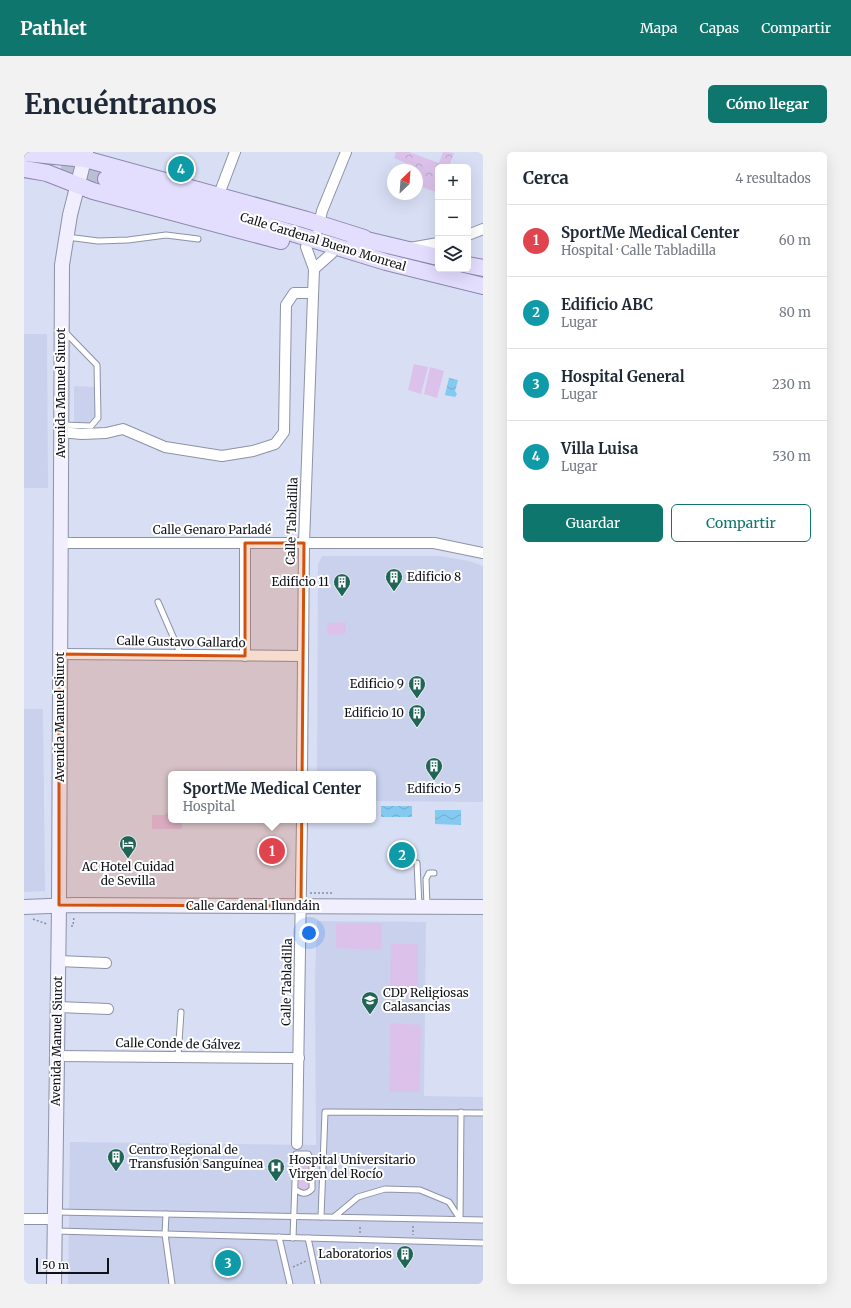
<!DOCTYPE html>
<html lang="es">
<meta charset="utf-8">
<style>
body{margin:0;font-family:Merriweather,serif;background:#f2f2f3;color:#1f2937}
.controls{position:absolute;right:12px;top:12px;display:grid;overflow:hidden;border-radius:6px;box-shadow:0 4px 16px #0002}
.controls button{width:36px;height:36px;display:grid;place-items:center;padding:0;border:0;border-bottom:1px solid #e0e1e3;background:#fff;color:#1f2937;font:20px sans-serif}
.compass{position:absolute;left:363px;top:12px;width:36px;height:36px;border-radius:50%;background:#fff;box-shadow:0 4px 16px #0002;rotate:25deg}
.scale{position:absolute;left:12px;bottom:10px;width:73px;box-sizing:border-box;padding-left:4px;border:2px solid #101219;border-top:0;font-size:11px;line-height:14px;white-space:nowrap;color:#101219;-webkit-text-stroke:3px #fff;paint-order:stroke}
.you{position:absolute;left:285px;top:781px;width:14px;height:14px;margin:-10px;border:3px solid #fff;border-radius:50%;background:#1a73e8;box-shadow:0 0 0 6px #1a73e833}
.badge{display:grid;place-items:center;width:26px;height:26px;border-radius:50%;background:#0f766e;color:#fff;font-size:13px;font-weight:700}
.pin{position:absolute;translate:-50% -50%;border:2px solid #fff;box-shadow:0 1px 4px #0006}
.popup{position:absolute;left:144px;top:619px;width:208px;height:52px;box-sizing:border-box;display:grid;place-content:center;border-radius:6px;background:#fff;filter:drop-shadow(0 1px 3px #0005);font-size:13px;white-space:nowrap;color:#747a83}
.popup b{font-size:15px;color:#1f2937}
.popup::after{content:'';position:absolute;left:50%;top:100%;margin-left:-8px;border:8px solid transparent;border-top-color:#fff}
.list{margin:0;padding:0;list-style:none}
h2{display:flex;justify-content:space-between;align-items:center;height:52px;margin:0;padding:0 16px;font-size:17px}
h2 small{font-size:13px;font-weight:400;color:#747a83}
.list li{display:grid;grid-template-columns:26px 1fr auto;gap:12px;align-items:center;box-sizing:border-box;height:72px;padding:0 16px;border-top:1px solid #e0e1e3}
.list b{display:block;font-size:15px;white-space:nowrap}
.list p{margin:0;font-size:13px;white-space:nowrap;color:#747a83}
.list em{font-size:13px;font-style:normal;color:#747a83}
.actions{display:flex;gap:8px;padding:12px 16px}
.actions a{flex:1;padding:9px 0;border:1px solid #0f766e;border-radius:6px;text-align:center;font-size:14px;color:#0f766e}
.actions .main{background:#0f766e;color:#fff}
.icon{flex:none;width:22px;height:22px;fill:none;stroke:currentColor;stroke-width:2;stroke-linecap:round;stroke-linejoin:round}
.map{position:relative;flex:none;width:459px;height:1132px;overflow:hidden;border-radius:6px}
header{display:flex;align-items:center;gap:24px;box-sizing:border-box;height:56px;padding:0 20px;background:#0f766e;color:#fff}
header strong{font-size:19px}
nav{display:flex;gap:22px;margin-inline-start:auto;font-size:14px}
.intro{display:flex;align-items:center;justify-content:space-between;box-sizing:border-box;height:96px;padding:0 24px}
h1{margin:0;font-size:28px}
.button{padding:10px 18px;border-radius:6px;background:#0f766e;color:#fff;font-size:14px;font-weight:700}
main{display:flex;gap:24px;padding:0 24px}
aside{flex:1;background:#fff;border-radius:6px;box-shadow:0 4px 16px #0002}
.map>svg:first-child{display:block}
</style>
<header>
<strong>Pathlet</strong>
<nav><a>Mapa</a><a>Capas</a><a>Compartir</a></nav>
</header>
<div class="intro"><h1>Encuéntranos</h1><a class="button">Cómo llegar</a></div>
<main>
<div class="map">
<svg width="459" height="1132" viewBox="0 0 459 1132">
<defs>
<pattern id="park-crowns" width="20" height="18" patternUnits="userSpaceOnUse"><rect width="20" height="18" fill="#dcc2eb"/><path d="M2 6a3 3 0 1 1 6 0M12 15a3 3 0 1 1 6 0" fill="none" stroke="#bca6c9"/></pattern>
<pattern id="water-waves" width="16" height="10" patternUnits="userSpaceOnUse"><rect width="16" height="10" fill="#83c9f0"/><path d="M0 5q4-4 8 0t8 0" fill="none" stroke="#70accd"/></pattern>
</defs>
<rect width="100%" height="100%" fill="#d8def4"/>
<g fill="#c9d1ed">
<polygon points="0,182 23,182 24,336 0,336"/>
<polygon points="50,234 70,235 71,265 66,271 50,271"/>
<polygon points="298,404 416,404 445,409 459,414 459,650 349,649 349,622 293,622 294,413"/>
<polygon points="0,557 19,557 21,739 0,740"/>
<polygon points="293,769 402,770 400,944 459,945 459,1132 44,1132 46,990 292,993 291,826"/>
</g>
<g fill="#dcc2eb">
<polygon points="390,212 404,215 397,242 384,238"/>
<polygon points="406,215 420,219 413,246 400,242"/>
<polygon points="322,470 321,482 303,483 304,471"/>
<polygon points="142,661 147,661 147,668 158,668 158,677 128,677 128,663 141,663"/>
<polygon points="312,771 358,771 357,798 312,796"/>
<polygon points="367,792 394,792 394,846 366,846"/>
<polygon points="366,871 397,873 396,940 365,940"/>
<polygon points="279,1005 284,1006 286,1010 285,1034 280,1038 274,1033 275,1009 275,1007"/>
</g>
<polygon fill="url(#park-crowns)" points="372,0 385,0 415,11 419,0 430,1 425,15 414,15 414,41 393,33 393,18 382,18 384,12 370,6"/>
<g fill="url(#water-waves)">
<polygon points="425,226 434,228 431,239 433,242 431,245 421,243"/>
<rect x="357" y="654" width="31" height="11"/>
<polygon points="411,658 437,658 437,673 411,672"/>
</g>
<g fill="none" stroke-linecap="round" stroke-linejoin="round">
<polyline stroke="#babfd3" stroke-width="16" stroke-dasharray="16 8" stroke-linecap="butt" points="13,14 41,18 82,27"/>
<g stroke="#8d92a6" stroke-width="7">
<g id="lane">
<polyline points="43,85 74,89 104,88 142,83 174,87"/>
<polyline points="39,273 67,274 74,266 73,213 41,180"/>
<polyline points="134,450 157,503"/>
<polyline points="393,711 395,754"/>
<polyline points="403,754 402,727 405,721 410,721"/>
<polyline points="154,905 157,860"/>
<polyline points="32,1060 459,1068"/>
<polyline points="142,1062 141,1082 148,1132"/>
<polyline points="297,1065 301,960 459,961"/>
<polyline points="310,1065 334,1045 361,1037 396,1038 425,1050 436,1067"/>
<polyline points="436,1067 437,960"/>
<polyline points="32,1079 459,1091"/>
<polyline points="255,1085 266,1132"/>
<path d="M269,1086L272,1002H284L288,1009V1037C282,1043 278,1042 272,1038"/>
<polyline points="284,1086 294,1132"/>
</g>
</g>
<g stroke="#8d92a6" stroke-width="12">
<g id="street">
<polyline points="194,45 211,0"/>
<polyline points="294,77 298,59 322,0"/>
<polyline points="444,83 459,77"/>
<polyline points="386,96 414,91"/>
<polyline points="290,117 308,101"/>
<polyline points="36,280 58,282 82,281 99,277 141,295 198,304 229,299 251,292 260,280 262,153 270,141 289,141"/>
<polyline points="36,391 410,391 459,401"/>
<polyline points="35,502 278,504"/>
<polyline points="221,504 221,391"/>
<polyline points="278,622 280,391 290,117 282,95"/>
<polyline points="34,809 82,811"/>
<polyline points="34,855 84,857"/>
<polyline points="33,904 275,906"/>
<polyline points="273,992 278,668"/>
<polyline points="0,1067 31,1067"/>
</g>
</g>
<g stroke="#8d92a6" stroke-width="16">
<g id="secondary">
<polyline points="0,755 50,753 459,755"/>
<polyline points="30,1132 35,753 38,113 46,63 62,0"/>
</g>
</g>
<g stroke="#8d87ad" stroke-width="18">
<g id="primary">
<polyline points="0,1 61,7 283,68 340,86"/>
<polyline points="0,17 23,21 69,39 257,89"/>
<polyline points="82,27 206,62 362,110 459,134"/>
<polyline points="330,85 414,105"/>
<polyline points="444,113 459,116"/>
</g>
</g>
<g stroke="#8a8e9e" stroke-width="1.5" stroke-dasharray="2 2" stroke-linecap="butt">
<polyline points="286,741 310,741"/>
<polyline points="9,767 23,772"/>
<polyline points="47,774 49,774 50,764"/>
<polyline points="389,1074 389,1083"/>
<polyline points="336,1081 336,1073"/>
<polyline points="269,1115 282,1109"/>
</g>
<use href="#lane" stroke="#fff" stroke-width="5"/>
<use href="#street" stroke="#fff" stroke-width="10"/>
<use href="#secondary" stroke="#f1eefe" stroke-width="14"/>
<use href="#primary" stroke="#e3ddfe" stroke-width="16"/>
</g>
<path fill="#d2520d" fill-opacity="0.2" stroke="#d2520d" stroke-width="3" stroke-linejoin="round" d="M221,391H280L277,754L35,753V502L221,504Z"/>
<defs>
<g id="building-pin" transform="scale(0.9)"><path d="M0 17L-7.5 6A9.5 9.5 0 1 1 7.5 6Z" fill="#216557" stroke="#fff"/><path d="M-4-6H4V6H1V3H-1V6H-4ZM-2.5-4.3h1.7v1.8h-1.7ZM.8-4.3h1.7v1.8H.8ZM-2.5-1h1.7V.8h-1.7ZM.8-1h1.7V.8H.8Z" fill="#fff"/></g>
<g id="hotel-pin" transform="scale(0.9)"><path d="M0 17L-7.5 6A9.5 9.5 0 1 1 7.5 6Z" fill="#216557" stroke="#fff"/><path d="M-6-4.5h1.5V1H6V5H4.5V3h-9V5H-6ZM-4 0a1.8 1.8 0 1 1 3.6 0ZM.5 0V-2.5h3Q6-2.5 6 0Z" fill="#fff"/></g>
<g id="school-pin" transform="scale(0.9)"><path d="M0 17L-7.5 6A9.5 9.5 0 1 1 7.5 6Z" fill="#216557" stroke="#fff"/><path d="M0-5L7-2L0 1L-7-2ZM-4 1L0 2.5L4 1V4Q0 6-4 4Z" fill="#fff"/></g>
<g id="hospital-pin" transform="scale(0.9)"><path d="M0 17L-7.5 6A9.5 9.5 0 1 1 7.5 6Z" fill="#216557" stroke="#fff"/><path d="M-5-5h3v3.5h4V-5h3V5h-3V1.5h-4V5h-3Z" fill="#fff"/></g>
</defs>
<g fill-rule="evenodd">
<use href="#building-pin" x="370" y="425"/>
<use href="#building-pin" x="318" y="430"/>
<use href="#building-pin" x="393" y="532"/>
<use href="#building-pin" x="393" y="561"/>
<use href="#building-pin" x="410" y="614"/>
<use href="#hotel-pin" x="104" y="692"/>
<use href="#school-pin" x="346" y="848"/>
<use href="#building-pin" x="92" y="1005"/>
<use href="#hospital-pin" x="252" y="1015"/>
<use href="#building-pin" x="381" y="1102"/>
</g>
<g text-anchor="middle" stroke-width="4" stroke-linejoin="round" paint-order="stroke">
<g font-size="12" fill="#101219" stroke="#fff">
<text transform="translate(299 90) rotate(17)" y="4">Calle Cardenal Bueno Monreal</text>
<text transform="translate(37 241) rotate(-90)" y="4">Avenida Manuel Siurot</text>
<text transform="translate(268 369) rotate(-88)" y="4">Calle Tabladilla</text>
<text x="188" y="382">Calle Genaro Parladé</text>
<text transform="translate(157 490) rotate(1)" y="4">Calle Gustavo Gallardo</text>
<text transform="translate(36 565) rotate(-90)" y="4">Avenida Manuel Siurot</text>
<text x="229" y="758">Calle Cardenal Ilundáin</text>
<text transform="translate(263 830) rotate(-89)" y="4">Calle Tabladilla</text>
<text transform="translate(33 889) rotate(-89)" y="4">Avenida Manuel Siurot</text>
<text transform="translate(154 892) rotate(1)" y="4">Calle Conde de Gálvez</text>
</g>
<g font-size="12" fill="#101219" stroke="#fff" text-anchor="start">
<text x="383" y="429">Edificio 8</text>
<text x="305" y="434" text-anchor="end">Edificio 11</text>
<text x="380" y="536" text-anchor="end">Edificio 9</text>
<text x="380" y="565" text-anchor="end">Edificio 10</text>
<text x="410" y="641" text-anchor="middle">Edificio 5</text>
<text x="104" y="719" text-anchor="middle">AC Hotel Cuidad<tspan x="104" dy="14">de Sevilla</tspan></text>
<text x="359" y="845">CDP Religiosas<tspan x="359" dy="14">Calasancias</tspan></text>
<text x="105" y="1002">Centro Regional de<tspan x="105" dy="14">Transfusión Sanguínea</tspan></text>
<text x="265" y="1012">Hospital Universitario<tspan x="265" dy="14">Virgen del Rocío</tspan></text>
<text x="368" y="1106" text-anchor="end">Laboratorios</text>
</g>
</g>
</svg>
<div class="controls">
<button>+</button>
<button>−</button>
<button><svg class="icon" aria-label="layers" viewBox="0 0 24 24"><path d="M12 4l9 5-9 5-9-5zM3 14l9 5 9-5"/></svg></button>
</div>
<svg class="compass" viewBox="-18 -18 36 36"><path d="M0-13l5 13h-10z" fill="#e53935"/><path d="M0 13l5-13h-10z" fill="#747a83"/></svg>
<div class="scale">50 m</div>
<div class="you"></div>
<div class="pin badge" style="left:248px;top:699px;background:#e0444e">1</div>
<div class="popup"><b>SportMe Medical Center</b>Hospital</div>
<div class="pin badge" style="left:378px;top:703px;background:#0f9aa8">2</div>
<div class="pin badge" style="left:204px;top:1111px;background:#0f9aa8">3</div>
<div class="pin badge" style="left:157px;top:17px;background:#0f9aa8">4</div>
</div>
<aside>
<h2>Cerca<small>4 resultados</small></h2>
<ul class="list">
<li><span class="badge" style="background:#e0444e">1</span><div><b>SportMe Medical Center</b><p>Hospital · Calle Tabladilla</p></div><em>60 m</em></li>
<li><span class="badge" style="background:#0f9aa8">2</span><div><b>Edificio ABC</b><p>Lugar</p></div><em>80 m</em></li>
<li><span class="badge" style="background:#0f9aa8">3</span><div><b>Hospital General</b><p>Lugar</p></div><em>230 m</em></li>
<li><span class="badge" style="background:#0f9aa8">4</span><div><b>Villa Luisa</b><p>Lugar</p></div><em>530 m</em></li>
</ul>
<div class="actions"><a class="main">Guardar</a><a>Compartir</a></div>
</aside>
</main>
